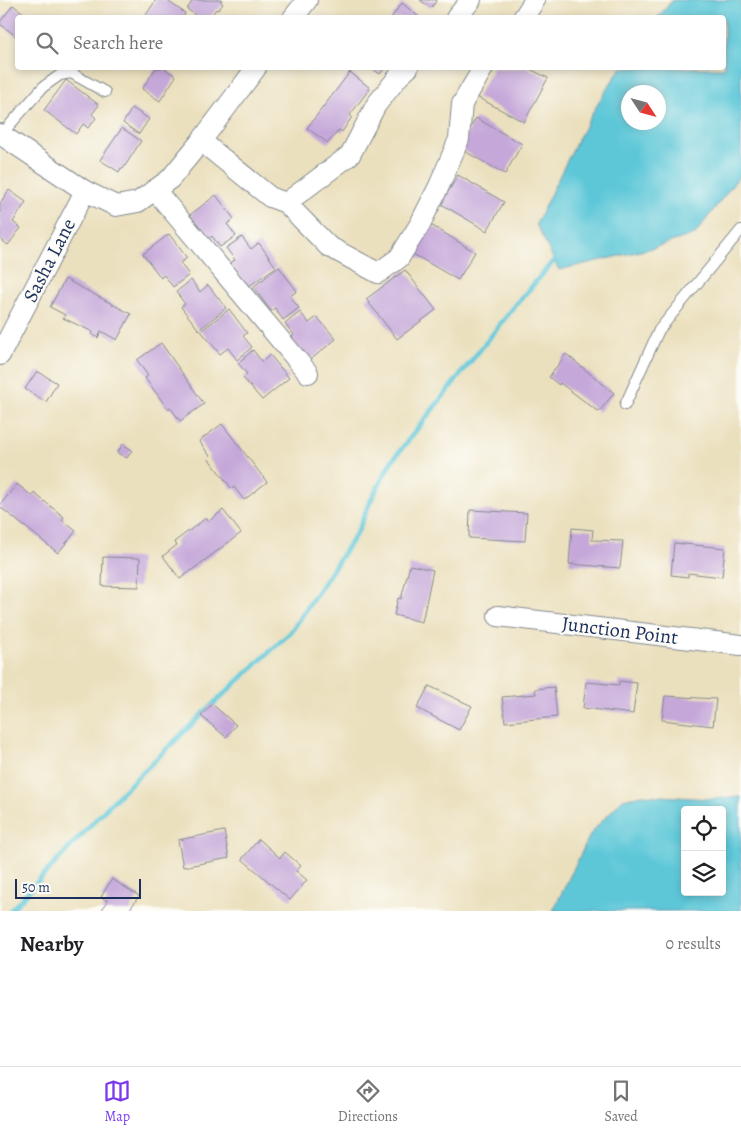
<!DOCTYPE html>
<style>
body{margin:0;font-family:Alegreya,serif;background:#f2f2f2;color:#202124}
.controls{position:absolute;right:15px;bottom:15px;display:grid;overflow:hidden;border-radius:5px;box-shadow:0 2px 8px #0003}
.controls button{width:45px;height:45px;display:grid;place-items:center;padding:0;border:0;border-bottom:1px solid #e0e0e0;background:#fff;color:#202124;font:25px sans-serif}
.compass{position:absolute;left:621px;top:85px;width:45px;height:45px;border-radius:50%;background:#fff;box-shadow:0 2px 8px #0003;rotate:126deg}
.scale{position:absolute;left:15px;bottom:12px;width:126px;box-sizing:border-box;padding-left:5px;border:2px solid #1b2f5e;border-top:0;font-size:14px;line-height:18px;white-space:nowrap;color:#1b2f5e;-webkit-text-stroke:4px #fdfcf7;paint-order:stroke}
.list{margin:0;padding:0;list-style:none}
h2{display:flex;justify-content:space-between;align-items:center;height:65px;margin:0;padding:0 20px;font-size:21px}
h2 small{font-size:16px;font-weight:400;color:#757577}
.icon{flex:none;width:28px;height:28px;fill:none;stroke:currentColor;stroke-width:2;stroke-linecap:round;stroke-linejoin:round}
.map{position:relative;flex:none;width:741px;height:911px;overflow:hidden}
.search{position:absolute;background:#fff;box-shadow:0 2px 8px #0003;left:15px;right:15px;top:15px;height:55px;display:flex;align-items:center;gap:12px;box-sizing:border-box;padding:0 18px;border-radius:5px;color:#757577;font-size:19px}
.sheet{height:155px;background:#fff}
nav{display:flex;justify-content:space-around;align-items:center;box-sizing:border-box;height:70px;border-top:1px solid #e0e0e0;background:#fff;font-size:14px;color:#757577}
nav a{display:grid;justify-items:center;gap:2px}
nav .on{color:#7c3aed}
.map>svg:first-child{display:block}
</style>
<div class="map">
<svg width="741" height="911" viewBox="0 0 741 911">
<rect width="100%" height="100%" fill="#fdfcf7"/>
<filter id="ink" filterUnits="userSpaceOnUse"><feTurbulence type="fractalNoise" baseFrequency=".02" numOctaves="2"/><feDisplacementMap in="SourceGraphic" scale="10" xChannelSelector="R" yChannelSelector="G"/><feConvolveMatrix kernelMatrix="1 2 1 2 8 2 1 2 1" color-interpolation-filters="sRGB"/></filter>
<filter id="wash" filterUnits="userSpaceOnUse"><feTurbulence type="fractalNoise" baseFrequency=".0096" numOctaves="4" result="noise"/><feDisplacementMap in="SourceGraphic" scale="20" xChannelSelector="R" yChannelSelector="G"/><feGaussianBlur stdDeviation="1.12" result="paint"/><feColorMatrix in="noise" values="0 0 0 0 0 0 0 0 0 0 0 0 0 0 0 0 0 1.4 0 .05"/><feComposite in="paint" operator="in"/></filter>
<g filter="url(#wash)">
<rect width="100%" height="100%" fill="#ebe0be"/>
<g fill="#5dc7d8" stroke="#3c7b9b" fill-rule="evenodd">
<path d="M673,0H741V174L695,234L653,248L559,270L536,224C562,171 587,116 621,68H724V18L658,17ZM628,92H658V122H628Z"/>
<path d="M642,795L711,799L741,797V911H553L591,833L623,799ZM685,810H722V892H685Z"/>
</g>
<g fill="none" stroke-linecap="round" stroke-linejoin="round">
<polyline stroke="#5dc7d8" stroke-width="5" points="10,911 119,795 211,706 291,632 358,531 369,504 391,462 518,302 558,256"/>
</g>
<g id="blocks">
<g fill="#c5a7d9">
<polygon points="156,0 166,0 185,13 183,18 144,18"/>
<polygon points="193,0 222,0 221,2 223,4 218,10 216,9 210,18 199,18 187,9"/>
<polygon points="420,0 437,0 431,8"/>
<polygon points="402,3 420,18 391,18"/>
<polygon points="13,5 30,18 18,18 18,34 16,36 0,24 0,22"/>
<polygon points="156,68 164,68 176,76 160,101 142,89"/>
<polygon points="371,68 385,68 380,74"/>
<polygon points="493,68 528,68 548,78 524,122 477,97"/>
<polygon points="350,72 370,88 350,115 352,117 342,132 339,130 328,143 307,128"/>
<polygon points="66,80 99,105 92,114 96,118 88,128 83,124 76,134 44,110"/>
<polygon points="132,108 149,119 139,134 123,123"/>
<polygon points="476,118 522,144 505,174 459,148"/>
<polygon points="122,128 141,141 123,169 121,168 119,172 100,160"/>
<polygon points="458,175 504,202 487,231 441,204"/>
<polygon points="9,190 26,202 13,222 21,228 8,245 0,239 0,203"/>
<polygon points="216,195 234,219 227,224 236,236 220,247 212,236 209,239 190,215"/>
<polygon points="431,225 475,252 458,280 413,254"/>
<polygon points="169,234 187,258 180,263 189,275 173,287 164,275 161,278 143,254"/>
<polygon points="242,237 251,249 259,243 276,267 248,287 230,263 235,260 226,248"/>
<polygon points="279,267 297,291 290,296 299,308 283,320 275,308 271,311 253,287"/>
<polygon points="405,270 436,310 397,339 366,299"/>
<polygon points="65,279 131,314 117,340 101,331 98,338 92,334 93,332 63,318 65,315 50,307"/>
<polygon points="191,280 200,292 208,285 226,308 199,330 181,307 185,304 176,292"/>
<polygon points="229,309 247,333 243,336 252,347 237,360 228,348 220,354 201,331"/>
<polygon points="300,312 309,323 317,317 336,339 309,361 290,339 294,335 285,324"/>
<polygon points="161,343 204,404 180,421 170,407 168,409 145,378 148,376 137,360"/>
<polygon points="253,350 262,362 270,355 289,378 262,400 243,378 247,374 238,363"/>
<polygon points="566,354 614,393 599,412 560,383 559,385 549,377"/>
<polygon points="37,371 57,383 46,402 25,389"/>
<polygon points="222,424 267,482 244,500 234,487 232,489 208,458 210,456 199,441"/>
<polygon points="123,444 132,450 127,458 117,453"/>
<polygon points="17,484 32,496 34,493 64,517 62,520 76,531 58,553 0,507 0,505"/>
<polygon points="223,510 241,533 180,579 163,556 177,545 174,542 206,518 209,521"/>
<polygon points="470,510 527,513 525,541 469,538"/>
<polygon points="572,528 593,530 592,540 623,541 620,568 569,564"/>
<polygon points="674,543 725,548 722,577 688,573 688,577 671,575"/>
<polygon points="103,557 140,558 139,587 102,586"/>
<polygon points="410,565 433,570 422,622 394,615 398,598 401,599"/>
<polygon points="619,681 637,683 633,714 583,708 586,682 619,685"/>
<polygon points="429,686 472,706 459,730 417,708"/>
<polygon points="554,687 557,717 505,722 502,697 536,694 535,689"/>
<polygon points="665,696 716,699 713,726 662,720"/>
<polygon points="212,704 236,725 226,737 201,716"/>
<polygon points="224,831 229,858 183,867 178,840"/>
<polygon points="259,839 280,858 285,852 301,866 296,871 307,880 290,900 242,859"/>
<polygon points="112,879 139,896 130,909 132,911 101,911 108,901 101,897"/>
</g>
</g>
</g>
<g filter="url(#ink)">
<use href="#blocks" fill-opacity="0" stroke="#83888e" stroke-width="1"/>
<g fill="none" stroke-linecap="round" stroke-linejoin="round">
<g stroke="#83888e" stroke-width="12">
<g id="lane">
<polyline points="1,135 43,87 60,75 71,73 105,92"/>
<polyline points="625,405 659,330 741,230"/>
</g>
</g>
<g stroke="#83888e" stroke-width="22">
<g id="street">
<polyline points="293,18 307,0"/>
<polyline points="456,18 471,0"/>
<polyline points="523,18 535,0"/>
<polyline points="408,68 399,76 376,105 350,155 286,203 328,246 378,273 399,258 420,224 439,186 459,139 462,104 483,68"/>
<polyline points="0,134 85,191 116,206 138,202 170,179 201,141 256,68"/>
<polyline points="201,141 270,197 286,203"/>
<polyline points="155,190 308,373"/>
<polyline points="0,355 85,191"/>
<polyline points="498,616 741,645"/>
</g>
</g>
<use href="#lane" stroke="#fff" stroke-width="10"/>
<use href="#street" stroke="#fff" stroke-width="20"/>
</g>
</g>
<g text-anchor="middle" stroke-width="4.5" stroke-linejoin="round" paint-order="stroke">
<g font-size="20" fill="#1b2f5e" stroke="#fdfcf7">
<text transform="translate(49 260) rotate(-63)" y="7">Sasha Lane</text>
<text transform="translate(620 630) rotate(7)" y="7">Junction Point</text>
</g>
</g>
</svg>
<div class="controls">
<button><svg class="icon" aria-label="locate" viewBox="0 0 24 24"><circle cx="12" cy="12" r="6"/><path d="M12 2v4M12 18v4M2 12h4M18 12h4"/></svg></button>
<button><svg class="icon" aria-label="layers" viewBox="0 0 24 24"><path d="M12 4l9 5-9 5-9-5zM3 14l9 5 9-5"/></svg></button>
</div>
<svg class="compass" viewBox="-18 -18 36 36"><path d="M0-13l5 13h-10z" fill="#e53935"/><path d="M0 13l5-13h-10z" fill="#757577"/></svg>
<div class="scale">50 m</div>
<div class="search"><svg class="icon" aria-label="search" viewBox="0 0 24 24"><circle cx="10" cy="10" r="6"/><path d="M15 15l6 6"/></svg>Search here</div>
</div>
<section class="sheet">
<h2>Nearby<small>0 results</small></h2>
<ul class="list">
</ul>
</section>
<nav>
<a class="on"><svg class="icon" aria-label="map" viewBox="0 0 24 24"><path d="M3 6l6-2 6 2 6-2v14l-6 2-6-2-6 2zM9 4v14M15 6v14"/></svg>Map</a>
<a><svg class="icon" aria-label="directions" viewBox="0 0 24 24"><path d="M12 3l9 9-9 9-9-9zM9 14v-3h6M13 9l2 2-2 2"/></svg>Directions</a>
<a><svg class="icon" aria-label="saved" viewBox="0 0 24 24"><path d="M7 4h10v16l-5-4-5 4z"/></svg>Saved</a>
</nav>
